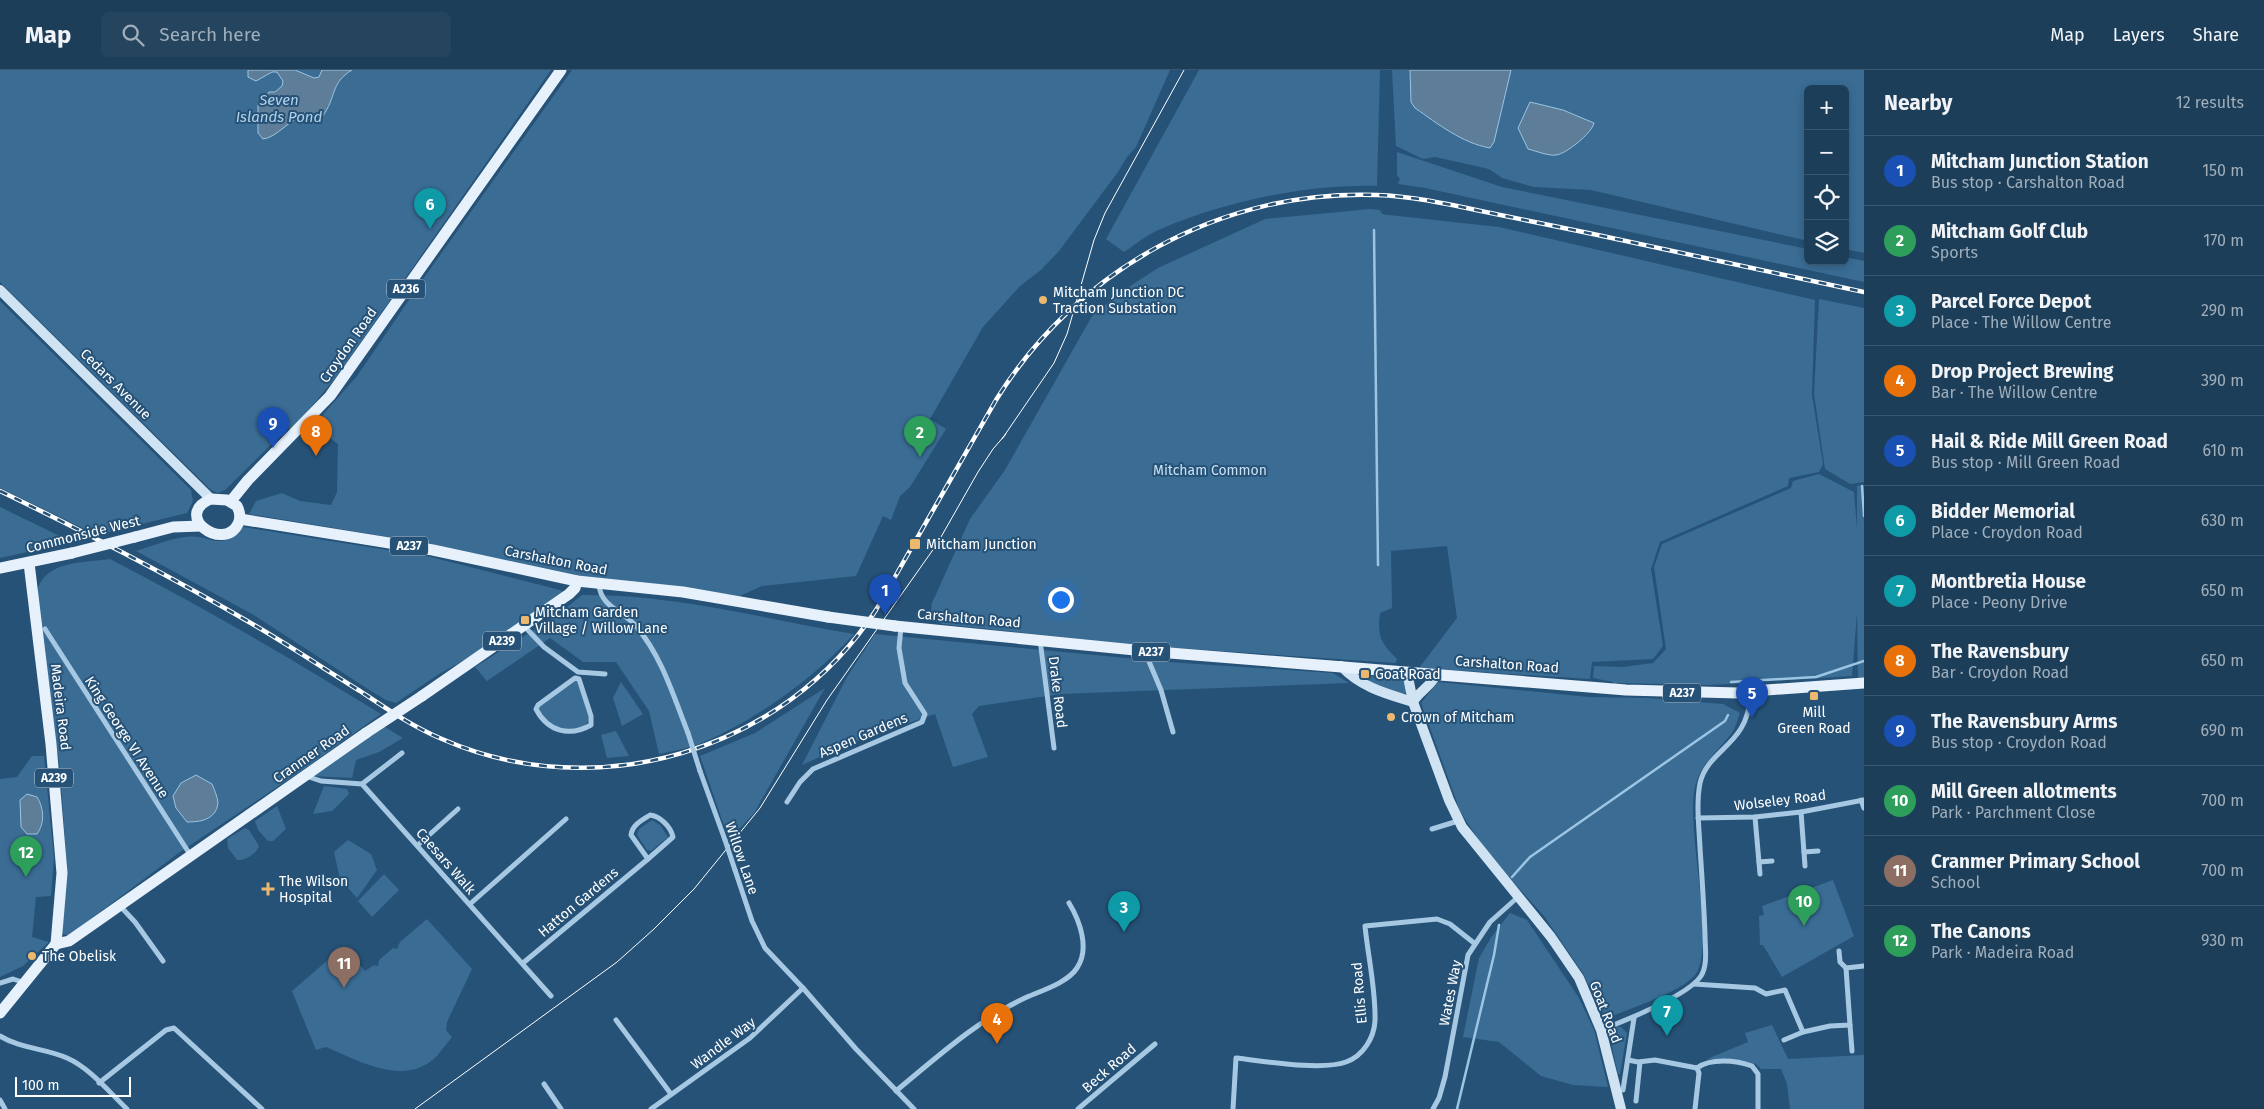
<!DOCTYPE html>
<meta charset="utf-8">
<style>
body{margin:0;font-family:"Fira Sans",sans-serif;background:#25455f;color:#f1f3f6}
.controls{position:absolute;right:15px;top:15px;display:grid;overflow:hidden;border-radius:8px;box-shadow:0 2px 8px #0003}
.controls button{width:45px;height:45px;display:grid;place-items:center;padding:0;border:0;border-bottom:1px solid #3a576f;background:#1c3e59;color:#f1f3f6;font:25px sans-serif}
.scale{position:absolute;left:15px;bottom:12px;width:116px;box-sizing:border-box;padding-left:5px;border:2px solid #fff;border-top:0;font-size:14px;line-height:18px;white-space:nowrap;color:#fff;-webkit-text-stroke:4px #265277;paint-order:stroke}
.you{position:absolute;left:1060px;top:529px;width:18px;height:18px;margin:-12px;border:4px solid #fff;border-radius:50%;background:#1a73e8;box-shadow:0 0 0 8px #1a73e833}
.badge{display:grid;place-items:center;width:32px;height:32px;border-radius:50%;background:#ebb86d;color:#fff;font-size:16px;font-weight:700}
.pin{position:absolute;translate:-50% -41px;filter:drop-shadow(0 1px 2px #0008)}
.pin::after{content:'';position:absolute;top:26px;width:18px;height:15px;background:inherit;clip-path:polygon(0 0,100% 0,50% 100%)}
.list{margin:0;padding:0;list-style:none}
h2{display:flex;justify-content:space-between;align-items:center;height:65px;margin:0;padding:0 20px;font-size:21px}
h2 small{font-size:16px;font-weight:400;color:#a0aeba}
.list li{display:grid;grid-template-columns:32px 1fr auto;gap:15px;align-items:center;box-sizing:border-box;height:70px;padding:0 20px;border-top:1px solid #3a576f}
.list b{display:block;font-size:19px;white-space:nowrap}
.list p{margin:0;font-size:16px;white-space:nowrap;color:#a0aeba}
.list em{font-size:16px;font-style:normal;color:#a0aeba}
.icon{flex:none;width:28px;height:28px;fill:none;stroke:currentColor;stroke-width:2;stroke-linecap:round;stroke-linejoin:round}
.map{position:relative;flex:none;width:1864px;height:1039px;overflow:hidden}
header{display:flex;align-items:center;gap:30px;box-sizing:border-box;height:70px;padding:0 25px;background:#1c3e59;border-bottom:1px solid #3a576f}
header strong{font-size:24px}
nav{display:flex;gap:28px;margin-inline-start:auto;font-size:18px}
.search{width:350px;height:45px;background:#25455f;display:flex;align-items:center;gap:12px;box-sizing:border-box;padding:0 18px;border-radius:8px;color:#a0aeba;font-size:19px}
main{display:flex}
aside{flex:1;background:#1c3e59}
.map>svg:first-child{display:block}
</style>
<header>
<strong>Map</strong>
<div class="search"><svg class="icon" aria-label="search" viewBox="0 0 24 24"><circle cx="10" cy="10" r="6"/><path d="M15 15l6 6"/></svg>Search here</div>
<nav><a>Map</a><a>Layers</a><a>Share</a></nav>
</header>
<main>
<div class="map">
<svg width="1864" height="1039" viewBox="0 0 1864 1039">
<rect width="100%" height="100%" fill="#265277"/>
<g fill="#3a6c94">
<polygon points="0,0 551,0 337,306 292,360 288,358 225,420 218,423 211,420 0,212"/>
<polygon points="572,0 1170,0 1136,77 1127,87 1118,102 1059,181 1041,200 1020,216 983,257 930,349 946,359 910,417 900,426 891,450 883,446 856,506 762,516 740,526 686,518 583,509 437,475 249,444 256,431 282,423 300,431 331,435 337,422 338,374 313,356 357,306 428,202"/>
<path d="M1199,0H1380L1377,116C1307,114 1228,131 1163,158C1149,163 1136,174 1124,182L1106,169Z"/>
<polygon points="1392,0 1864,0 1864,183 1845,179 1845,19 1808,19 1808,171 1591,120 1534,117 1502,108 1489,99 1435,87 1423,89 1396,76"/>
<polygon points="1397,82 1502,117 1808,179 1808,191 1845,191 1845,187 1864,191 1864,212 1425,118 1398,114 1400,109 1397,105"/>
<path d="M1370,139L1380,140L1382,144L1389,145L1499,157L1815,230L1812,325L1823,394L1819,402L1789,408L1788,416L1660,472L1651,499L1663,576L1653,589L1592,592L1590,609L1419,598L1457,548L1447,476L1391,481L1392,538L1380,543C1377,567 1381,573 1397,589L1396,593L1145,576L942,554L930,549L932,533L970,449L1005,400L1092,246L1121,222L1158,198L1265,149Z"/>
<polygon points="1819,229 1864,238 1864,412 1850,414 1825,399 1814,324"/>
<polygon points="0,231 191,420 193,431 187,443 97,465 0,418"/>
<polygon points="1819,404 1854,422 1857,459 1857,416 1864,415 1864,611 1858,611 1857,543 1852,606 1755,612 1750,627 1746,613 1708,615 1617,613 1613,619 1613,612 1593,608 1594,596 1623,597 1653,593 1666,579 1654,497 1662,474 1791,418 1793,411"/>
<polygon points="0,437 72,472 0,488"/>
<path d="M243,457L431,487L560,520L564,523L468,588L439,604L396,633L386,630L371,621L252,544L136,481C152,476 169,469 185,467C212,463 217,484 243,457Z"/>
<path d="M110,489C203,537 292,589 381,644L307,697L180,782L68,866L62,863L67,800L60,699L38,545C38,538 36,529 37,522C44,490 84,493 110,489Z"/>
<path d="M582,525C675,524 763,549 854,564C815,608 752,653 697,675C685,679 672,681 659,684L649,641L616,592H583L550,568L487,611L475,597L556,546Z"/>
<polygon points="875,564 1168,592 1333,603 1349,613 1061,624 979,636 972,644 988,687 953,697 935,644 849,674 802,695 847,607"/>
<polygon points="1366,606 1404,609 1407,623 1401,624 1364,610"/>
<path d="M575,609L578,610L590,647C578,673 555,665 538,648V638Z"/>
<polygon points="621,612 643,644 622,656 613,628"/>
<path d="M1438,612L1589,627L1647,628L1723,634L1740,643C1737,650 1736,658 1731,664C1717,683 1702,691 1695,717C1685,757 1717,879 1695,905C1681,922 1631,938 1610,947L1599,940L1584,905L1544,846L1487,783L1460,741L1421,633Z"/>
<polygon points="825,618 754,743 729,770 700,686 755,663"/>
<polygon points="385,657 403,668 379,682 356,690 352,708 312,706"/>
<polygon points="616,661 629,686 607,688 601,665"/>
<polygon points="32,686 44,686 54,788 51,826 36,827 32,867 49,872 23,896 0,907 0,709 17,707"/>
<polygon points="324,716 347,719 349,724 332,741 313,744"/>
<polygon points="277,736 286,759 273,771 268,771 258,760 255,751"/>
<polygon points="652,750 660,755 668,767 651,781 647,780 637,765 639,759"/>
<path d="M245,758L249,760L259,776C256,784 245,791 237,790L228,778L227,769Z"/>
<polygon points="348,770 371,784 377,800 357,828 340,809 334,782"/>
<polygon points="384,804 399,820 372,847 358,831"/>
<polygon points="1833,810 1854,866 1782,907 1763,875 1760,875 1759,846 1764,845 1762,836"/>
<polygon points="1510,843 1527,850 1579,928 1594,960 1608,1017 1573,1015 1541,1006 1499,972 1463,967 1479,888 1492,866"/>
<path d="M427,849L472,899L447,952L446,960L452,967C447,973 442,980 437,986C405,1018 360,991 326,977L316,980L292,921L344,876L365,901L374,895L378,896L379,890L393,878L397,879L400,872Z"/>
<polygon points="1772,955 1788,989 1864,985 1864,1039 1790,1039 1787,1014 1781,999 1761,999 1756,994 1707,989 1748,972 1745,963"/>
<polygon points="1617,957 1621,957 1627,963 1620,1004 1618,1004 1610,968 1612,961"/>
</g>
<g fill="#5d7d98" stroke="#9cc5e3">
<path d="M248,0H295L314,8L319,7L322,0H352C330,13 337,27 322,47H315L305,43C292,48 276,68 263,69L258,63V33L264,30L269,22H275L282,16L283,11L277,2H272L256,11L248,7Z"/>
<path d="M1410,0H1511L1494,72L1490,78C1462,73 1438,54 1415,38L1411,32Z"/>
<path d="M1530,32L1563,40L1594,53C1592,63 1566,84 1556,85C1548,86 1536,81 1528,79L1518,58Z"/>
<path d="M196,705L212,714C214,719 218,728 218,733C216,750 200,752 187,752L176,738L173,726L181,713Z"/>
<path d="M27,724L37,727C44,738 45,753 37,764H27L21,757L20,730Z"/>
</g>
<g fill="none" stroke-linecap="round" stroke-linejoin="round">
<g stroke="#9cc5e3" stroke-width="2.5">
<polyline points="1374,160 1378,495"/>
<polyline points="1862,416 1864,446"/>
<polyline points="1731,612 1816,607 1864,591"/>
<polyline points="1512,807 1530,787 1725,651 1728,645"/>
<polyline points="1457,1039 1494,885 1499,855"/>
</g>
<g stroke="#a7c8e2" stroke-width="5">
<path d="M599,515C601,537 623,541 636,556C662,587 673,625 688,663"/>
<polyline points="524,556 544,577 578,602 605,604"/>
<polyline points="45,559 191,786"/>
<polyline points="1040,570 1054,678"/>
<polyline points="1145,582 1161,620 1173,662"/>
<path d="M575,608L579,609L591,646V655C570,667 548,662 536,639L538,635Z"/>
<polyline points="700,701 725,770"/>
<polyline points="306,706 321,711 362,714 551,926"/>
<polyline points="362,714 402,683"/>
<polyline points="1861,730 1864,738"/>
<polyline points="787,732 800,712 813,699 922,652 925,644 905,613 899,578 901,557"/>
<polyline points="1801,742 1805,796"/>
<path d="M650,745C660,746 671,757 673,767L648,789L631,765C632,755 642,750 650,745Z"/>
<polyline points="1755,747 1760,804"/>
<polyline points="1698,748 1755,747 1801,742 1864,730"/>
<polyline points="1432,759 1458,751"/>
<polyline points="418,775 458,739"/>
<polyline points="1804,782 1818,781"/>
<polyline points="1759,792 1772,791"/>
<polyline points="735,800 752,851 765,878 803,918 856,979 914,1039"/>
<polyline points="470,834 566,749"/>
<polyline points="120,836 135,852 163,891"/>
<polyline points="1839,881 1840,892 1846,898"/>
<polyline points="523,893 648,789"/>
<polyline points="0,913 13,909 25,913"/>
<polyline points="1694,914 1755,918 1766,924 1785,920 1803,962 1830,956 1850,955 1846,898 1864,896"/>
<polyline points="616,950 671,1024"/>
<polyline points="1850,955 1852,981"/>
<path d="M1601,960C1624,951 1688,926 1701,906C1708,895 1705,878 1705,865C1704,836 1702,807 1700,778C1699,756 1696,734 1700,713C1708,679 1748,675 1750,627"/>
<path d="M0,966C21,979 45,978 67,988C90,998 109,1022 127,1039"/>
<polyline points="1784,970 1803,962"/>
<polyline points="1628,990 1638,992 1655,990 1697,998"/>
<path d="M1697,998C1710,988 1736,990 1752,996L1758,1004V1039"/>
<polyline points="99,1013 166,960 174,958 262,1039"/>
<polyline points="544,1014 561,1039"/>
<polyline points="1623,1020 1634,948"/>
<path d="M896,1021C937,987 979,949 1027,927C1043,920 1067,913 1077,898C1090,879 1080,851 1069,833"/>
<polyline points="0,1030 5,1039"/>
<polyline points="1636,1031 1640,992"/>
<polyline points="651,1039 750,968 803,918"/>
<polyline points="1078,1039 1155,974"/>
<path d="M1233,1039L1236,988C1264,991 1321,1001 1346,992C1363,986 1374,968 1375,951C1376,920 1368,887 1365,856L1437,849L1450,854L1474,873"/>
<polyline points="1433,1039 1439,1028 1445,1007 1468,885 1490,852 1518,827"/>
<polyline points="1695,1039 1699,1003 1697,998"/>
</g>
<g stroke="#d0e3f3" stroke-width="10">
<polyline points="0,220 211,429"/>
<path d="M1341,596C1360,617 1387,624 1413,632"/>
<polyline points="1407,602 1413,632 1449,730 1462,757 1551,867 1579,908 1601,960 1621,1039"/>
<path d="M1413,632C1419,621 1432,616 1436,604"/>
</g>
<g stroke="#e6f1fc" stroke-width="11">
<path d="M211,429L227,430L237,436C240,442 241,448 238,454C223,483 172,445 211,429Z"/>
<polyline points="231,431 248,410 330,326 561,0"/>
<polyline points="240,449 433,480 577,511 683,522 828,547"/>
<polyline points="135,467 173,457 201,456"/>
<polyline points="29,493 51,674 62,803 56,874"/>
<polyline points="0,498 72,483"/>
<polyline points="895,556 1145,581 1626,620 1738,623 1750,627 1766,620 1864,613"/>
<polyline points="422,626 569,524 575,518 577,511"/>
<polyline points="56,874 69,871 366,663"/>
<polyline points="0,943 56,874"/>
</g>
<g stroke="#fff" stroke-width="1">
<polyline points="1002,369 1054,293 1067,264 1094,170 1105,143 1184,0"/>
<polyline points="415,1039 617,892 654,859 694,819 760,738 827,630 937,474 978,402 993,379 1006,364"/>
</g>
<g stroke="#fff" stroke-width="4.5">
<path id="rail" d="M0,421C85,462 168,505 249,552C287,574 323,598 360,621C387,639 413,657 442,669C597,737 784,681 876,540L996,330C1077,199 1223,119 1377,125C1410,126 1443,133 1476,140C1515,148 1554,156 1593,164C1683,183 1774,203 1864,222"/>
</g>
<use href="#rail" stroke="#265277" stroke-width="2.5" stroke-dasharray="8" stroke-linecap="butt"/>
<g stroke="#a7c8e2" stroke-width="5">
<polyline points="688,663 700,701"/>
<polyline points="725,770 735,800"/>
</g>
<g stroke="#e6f1fc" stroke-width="11">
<polyline points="72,483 135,467"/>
<polyline points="828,547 895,556"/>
<polyline points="366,663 422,626"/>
</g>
</g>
<g fill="#ebb86d" stroke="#265277" stroke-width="2">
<circle cx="1043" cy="230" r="5"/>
<rect x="909" y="468" width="12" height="12" rx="2.5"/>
<rect x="520" y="545" width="10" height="10" rx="2.5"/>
<rect x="1360" y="599" width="10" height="10" rx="2.5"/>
<rect x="1809" y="621" width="10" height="10" rx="2.5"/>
<circle cx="1391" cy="647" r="5"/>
<path d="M265.5 811.5h5v5h5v5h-5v5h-5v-5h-5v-5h5z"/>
<circle cx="32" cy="886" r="5"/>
</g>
<g text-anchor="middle" stroke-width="4" stroke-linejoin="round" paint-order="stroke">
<g fill="#265277" stroke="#becbd6" stroke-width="1">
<rect x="387" y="209.5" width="38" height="19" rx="4"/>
<rect x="390" y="466.5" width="38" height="19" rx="4"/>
<rect x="483" y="561.5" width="38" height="19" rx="4"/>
<rect x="1132" y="572.5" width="38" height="19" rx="4"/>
<rect x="1663" y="613.5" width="38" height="19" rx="4"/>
<rect x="35" y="698.5" width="38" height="19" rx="4"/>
</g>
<g font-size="12" font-weight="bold" fill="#fff">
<text x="406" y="223">A236</text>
<text x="409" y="480">A237</text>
<text x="502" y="575">A239</text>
<text x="1151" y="586">A237</text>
<text x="1682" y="627">A237</text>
<text x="54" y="712">A239</text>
</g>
<g font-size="14" fill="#fff" stroke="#265277" text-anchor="start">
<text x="1053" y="227">Mitcham Junction DC<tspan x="1053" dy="16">Traction Substation</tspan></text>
<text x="926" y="479">Mitcham Junction</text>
<text x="535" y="547">Mitcham Garden<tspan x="535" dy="16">Village / Willow Lane</tspan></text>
<text x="1375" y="609">Goat Road</text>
<text x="1814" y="647" text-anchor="middle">Mill<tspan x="1814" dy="16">Green Road</tspan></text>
<text x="1401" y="652">Crown of Mitcham</text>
<text x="279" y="816">The Wilson<tspan x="279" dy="16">Hospital</tspan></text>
<text x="42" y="891">The Obelisk</text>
</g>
<g font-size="14" fill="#fff" stroke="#265277">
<text transform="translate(348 275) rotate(-55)" y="5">Croydon Road</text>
<text transform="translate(116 314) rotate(45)" y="5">Cedars Avenue</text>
<text transform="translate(83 464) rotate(-14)" y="5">Commonside West</text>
<text transform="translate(556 490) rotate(11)" y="5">Carshalton Road</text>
<text transform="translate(969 548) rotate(5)" y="5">Carshalton Road</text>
<text transform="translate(1507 594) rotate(4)" y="5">Carshalton Road</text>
<text transform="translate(1058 622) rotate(83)" y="5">Drake Road</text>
<text transform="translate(61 637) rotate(83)" y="5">Madeira Road</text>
<text transform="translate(863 665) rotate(-23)" y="5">Aspen Gardens</text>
<text transform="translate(127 667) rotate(57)" y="5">King George VI Avenue</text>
<text transform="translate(311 684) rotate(-35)" y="5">Cranmer Road</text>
<text transform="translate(1780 730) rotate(-7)" y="5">Wolseley Road</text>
<text transform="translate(742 788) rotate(71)" y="5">Willow Lane</text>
<text transform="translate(446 791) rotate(49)" y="5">Caesars Walk</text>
<text transform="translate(578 832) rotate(-40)" y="5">Hatton Gardens</text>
<text transform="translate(1359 923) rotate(-95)" y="5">Ellis Road</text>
<text transform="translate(1450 923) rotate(-79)" y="5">Wates Way</text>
<text transform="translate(1606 942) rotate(69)" y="5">Goat Road</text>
<text transform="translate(723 973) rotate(-37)" y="5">Wandle Way</text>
<text transform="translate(1109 998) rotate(-41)" y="5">Beck Road</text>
</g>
<g font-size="14" fill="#c9e0f2" stroke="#265277">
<text x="1210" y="405">Mitcham Common</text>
</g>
<g font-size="15" font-style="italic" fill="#b2d2ea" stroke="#265277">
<text x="279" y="35">Seven<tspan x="279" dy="17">Islands Pond</tspan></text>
</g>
</g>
</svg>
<div class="controls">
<button>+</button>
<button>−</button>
<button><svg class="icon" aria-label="locate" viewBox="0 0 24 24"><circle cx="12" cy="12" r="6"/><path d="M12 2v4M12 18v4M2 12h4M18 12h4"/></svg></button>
<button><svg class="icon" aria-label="layers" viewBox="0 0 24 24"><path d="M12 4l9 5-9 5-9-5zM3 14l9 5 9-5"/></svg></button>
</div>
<div class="scale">100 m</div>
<div class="you"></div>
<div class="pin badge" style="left:885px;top:545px;background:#1a4fb4">1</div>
<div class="pin badge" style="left:920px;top:387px;background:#2e9e5b">2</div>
<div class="pin badge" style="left:1124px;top:862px;background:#0f9aa8">3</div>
<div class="pin badge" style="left:997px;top:974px;background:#e8710a">4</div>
<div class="pin badge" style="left:1752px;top:648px;background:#1a4fb4">5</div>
<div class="pin badge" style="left:430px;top:159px;background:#0f9aa8">6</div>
<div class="pin badge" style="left:1667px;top:966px;background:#0f9aa8">7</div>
<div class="pin badge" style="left:316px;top:386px;background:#e8710a">8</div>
<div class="pin badge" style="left:273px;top:378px;background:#1a4fb4">9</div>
<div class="pin badge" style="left:1804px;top:856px;background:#2e9e5b">10</div>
<div class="pin badge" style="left:344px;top:918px;background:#8d6e63">11</div>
<div class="pin badge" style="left:26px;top:807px;background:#2e9e5b">12</div>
</div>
<aside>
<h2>Nearby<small>12 results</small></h2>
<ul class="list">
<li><span class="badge" style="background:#1a4fb4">1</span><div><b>Mitcham Junction Station</b><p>Bus stop · Carshalton Road</p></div><em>150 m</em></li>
<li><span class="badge" style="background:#2e9e5b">2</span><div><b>Mitcham Golf Club</b><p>Sports</p></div><em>170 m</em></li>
<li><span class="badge" style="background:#0f9aa8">3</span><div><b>Parcel Force Depot</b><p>Place · The Willow Centre</p></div><em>290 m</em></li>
<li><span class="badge" style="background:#e8710a">4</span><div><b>Drop Project Brewing</b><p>Bar · The Willow Centre</p></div><em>390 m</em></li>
<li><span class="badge" style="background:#1a4fb4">5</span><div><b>Hail &amp; Ride Mill Green Road</b><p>Bus stop · Mill Green Road</p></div><em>610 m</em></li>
<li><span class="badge" style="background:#0f9aa8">6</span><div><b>Bidder Memorial</b><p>Place · Croydon Road</p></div><em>630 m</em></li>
<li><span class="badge" style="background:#0f9aa8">7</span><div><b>Montbretia House</b><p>Place · Peony Drive</p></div><em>650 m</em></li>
<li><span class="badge" style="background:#e8710a">8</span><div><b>The Ravensbury</b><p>Bar · Croydon Road</p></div><em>650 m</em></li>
<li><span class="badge" style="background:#1a4fb4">9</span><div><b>The Ravensbury Arms</b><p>Bus stop · Croydon Road</p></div><em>690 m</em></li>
<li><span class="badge" style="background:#2e9e5b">10</span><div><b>Mill Green allotments</b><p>Park · Parchment Close</p></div><em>700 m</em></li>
<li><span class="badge" style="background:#8d6e63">11</span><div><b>Cranmer Primary School</b><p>School</p></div><em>700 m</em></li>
<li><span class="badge" style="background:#2e9e5b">12</span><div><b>The Canons</b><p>Park · Madeira Road</p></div><em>930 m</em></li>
</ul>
</aside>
</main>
